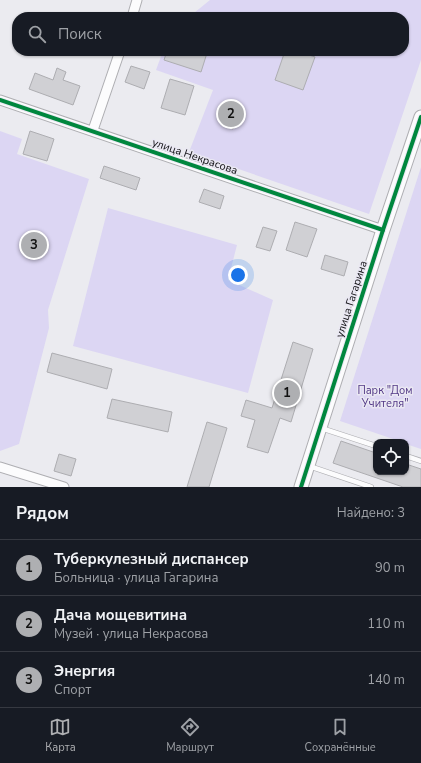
<!DOCTYPE html>
<html lang="ru">
<meta charset="utf-8">
<style>
body{margin:0;font-family:"Nunito Sans",sans-serif;background:#242831;color:#f1f3f6}
.controls{position:absolute;right:12px;bottom:12px;display:grid;overflow:hidden;border-radius:8px;box-shadow:0 1px 3px #0004}
.controls button{width:36px;height:36px;display:grid;place-items:center;padding:0;border:0;border-bottom:1px solid #363941;background:#171b24;color:#f1f3f6;font:20px sans-serif}
.you{position:absolute;left:238px;top:275px;width:14px;height:14px;margin:-10px;border:3px solid #fff;border-radius:50%;background:#1a73e8;box-shadow:0 0 0 6px #1a73e833}
.badge{display:grid;place-items:center;width:26px;height:26px;border-radius:50%;background:#aeafb2;color:#111;font-size:13px;font-weight:700}
.pin{position:absolute;translate:-50% -50%;border:2px solid #fff;box-shadow:0 1px 4px #0006}
.list{margin:0;padding:0;list-style:none}
h2{display:flex;justify-content:space-between;align-items:center;height:52px;margin:0;padding:0 16px;font-size:17px}
h2 small{font-size:13px;font-weight:400;color:#9ea1a6}
.list li{display:grid;grid-template-columns:26px 1fr auto;gap:12px;align-items:center;box-sizing:border-box;height:56px;padding:0 16px;border-top:1px solid #363941}
.list b{display:block;font-size:15px;white-space:nowrap}
.list p{margin:0;font-size:13px;white-space:nowrap;color:#9ea1a6}
.list em{font-size:13px;font-style:normal;color:#9ea1a6}
.icon{flex:none;width:22px;height:22px;fill:none;stroke:currentColor;stroke-width:2;stroke-linecap:round;stroke-linejoin:round}
.map{position:relative;flex:none;width:421px;height:487px;overflow:hidden}
.search{position:absolute;background:#171b24;box-shadow:0 1px 3px #0004;left:12px;right:12px;top:12px;height:44px;display:flex;align-items:center;gap:10px;box-sizing:border-box;padding:0 14px;border-radius:16px;color:#9ea1a6;font-size:15px}
.sheet{height:220px;background:#171b24}
nav{display:flex;justify-content:space-around;align-items:center;box-sizing:border-box;height:56px;border-top:1px solid #363941;background:#171b24;font-size:11px;color:#9ea1a6}
nav a{display:grid;justify-items:center;gap:2px}
nav .on{color:#aeafb2}
.map>svg:first-child{display:block}
</style>
<div class="map">
<svg width="421" height="487" viewBox="0 0 421 487">
<rect width="100%" height="100%" fill="#ebebf0"/>
<g fill="#dcd6f3">
<polygon points="210,0 421,0 421,60 369,214 189,152 213,90 156,70 163,51 404,51 404,17 189,17"/>
<polygon points="0,131 22,139 17,154 89,179 48,310 49,328 19,444 0,451"/>
<polygon points="421,167 421,449 406,444 406,442 402,442 340,421"/>
<polygon points="108,208 237,245 228,280 273,300 248,393 73,346"/>
</g>
<g fill="#d0d0d4" stroke="#adadb1">
<polygon points="167,51 202,51 207,53 201,72 164,60"/>
<polygon points="285,51 298,51 315,57 303,90 275,80"/>
<polygon points="131,66 150,72 144,89 125,82"/>
<polygon points="57,68 66,72 63,80 80,86 73,105 29,89 35,73 53,80"/>
<polygon points="170,79 194,86 185,115 161,108"/>
<polygon points="230,100 243,106 233,129 220,123"/>
<polygon points="30,131 54,139 47,161 23,154"/>
<polygon points="104,166 140,178 136,190 100,178"/>
<polygon points="204,189 224,196 220,209 199,202"/>
<polygon points="295,222 317,229 307,257 286,250"/>
<polygon points="263,227 277,231 270,251 256,247"/>
<polygon points="325,255 348,262 344,276 321,269"/>
<polygon points="293,342 313,349 291,422 280,418 268,453 247,447 255,420 241,416 246,400 272,408"/>
<polygon points="52,353 112,369 107,389 47,372"/>
<polygon points="112,399 172,412 168,432 107,418"/>
<polygon points="207,422 227,428 209,487 187,487"/>
<polygon points="341,441 376,453 376,472 406,472 406,464 421,469 421,487 403,487 333,463"/>
<polygon points="59,454 76,459 71,476 54,471"/>
</g>
<g fill="none" stroke-linecap="round" stroke-linejoin="round">
<g stroke="#aeaeb2" stroke-width="6">
<g id="lane">
<polyline points="321,428 376,446"/>
<polyline points="406,456 421,461"/>
<polyline points="309,466 371,487"/>
</g>
</g>
<g stroke="#aeaeb2" stroke-width="11">
<g id="street">
<polyline points="132,17 137,0"/>
<polyline points="0,100 383,230"/>
<polyline points="93,130 120,51"/>
<polyline points="0,467 64,487"/>
</g>
</g>
<g stroke="#aeaeb2" stroke-width="15">
<polyline id="secondary" points="301,487 383,230 421,117"/>
</g>
<use href="#lane" stroke="#fcfcfd" stroke-width="4.5"/>
<use href="#street" stroke="#fcfcfd" stroke-width="9"/>
<use href="#secondary" stroke="#fcfcfd" stroke-width="13"/>
<g stroke="#eae8f3" stroke-width="6">
<g id="cycleway">
<polyline points="0,100 383,230"/>
<polyline points="301,487 383,230 421,117"/>
</g>
</g>
<use href="#cycleway" stroke="#00873e" stroke-width="4"/>
</g>
<g text-anchor="middle" stroke-width="3" stroke-linejoin="round" paint-order="stroke">
<g font-size="11" fill="#0d0d10" stroke="#eae8f3">
<text transform="translate(195 156) rotate(19)" y="4">улица Некрасова</text>
<text transform="translate(351 299) rotate(-72)" y="4">улица Гагарина</text>
</g>
<g font-size="11" fill="#513785" stroke="#eae8f3">
<text x="385" y="394">Парк "Дом<tspan x="385" dy="13">Учителя"</tspan></text>
</g>
</g>
</svg>
<div class="controls">
<button><svg class="icon" aria-label="locate" viewBox="0 0 24 24"><circle cx="12" cy="12" r="6"/><path d="M12 2v4M12 18v4M2 12h4M18 12h4"/></svg></button>
</div>
<div class="you"></div>
<div class="pin badge" style="left:287px;top:393px">1</div>
<div class="pin badge" style="left:231px;top:114px">2</div>
<div class="pin badge" style="left:34px;top:245px">3</div>
<div class="search"><svg class="icon" aria-label="search" viewBox="0 0 24 24"><circle cx="10" cy="10" r="6"/><path d="M15 15l6 6"/></svg>Поиск</div>
</div>
<section class="sheet">
<h2>Рядом<small>Найдено: 3</small></h2>
<ul class="list">
<li><span class="badge">1</span><div><b>Туберкулезный диспансер</b><p>Больница · улица Гагарина</p></div><em>90 m</em></li>
<li><span class="badge">2</span><div><b>Дача мощевитина</b><p>Музей · улица Некрасова</p></div><em>110 m</em></li>
<li><span class="badge">3</span><div><b>Энергия</b><p>Спорт</p></div><em>140 m</em></li>
</ul>
</section>
<nav>
<a class="on"><svg class="icon" aria-label="map" viewBox="0 0 24 24"><path d="M3 6l6-2 6 2 6-2v14l-6 2-6-2-6 2zM9 4v14M15 6v14"/></svg>Карта</a>
<a><svg class="icon" aria-label="directions" viewBox="0 0 24 24"><path d="M12 3l9 9-9 9-9-9zM9 14v-3h6M13 9l2 2-2 2"/></svg>Маршрут</a>
<a><svg class="icon" aria-label="saved" viewBox="0 0 24 24"><path d="M7 4h10v16l-5-4-5 4z"/></svg>Сохранённые</a>
</nav>
